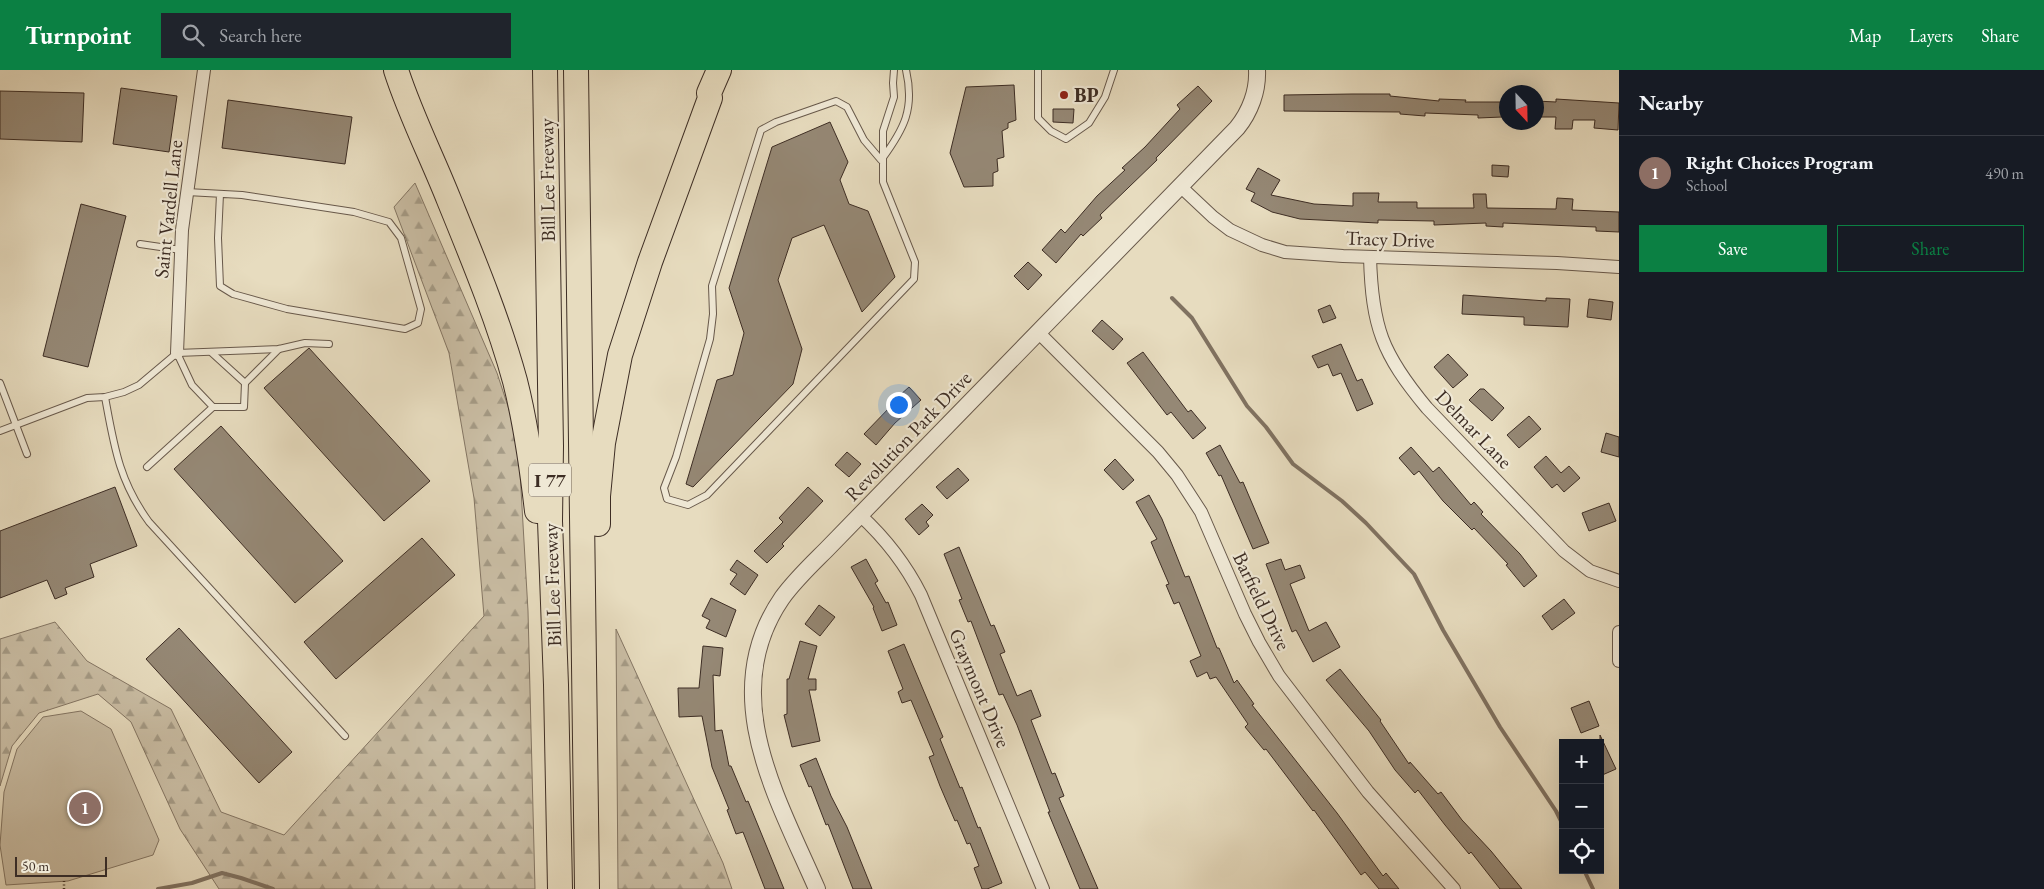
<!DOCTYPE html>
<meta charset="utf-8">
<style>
body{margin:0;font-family:"EB Garamond",serif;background:#20242c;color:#f1f3f6}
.controls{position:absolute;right:15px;bottom:15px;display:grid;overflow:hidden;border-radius:0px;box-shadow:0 5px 20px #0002}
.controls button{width:45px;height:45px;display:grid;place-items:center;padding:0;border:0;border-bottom:1px solid #363941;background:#171b24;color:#f1f3f6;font:25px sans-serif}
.compass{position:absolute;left:1499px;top:15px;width:45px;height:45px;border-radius:50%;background:#171b24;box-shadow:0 5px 20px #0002;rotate:158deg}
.scale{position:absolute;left:15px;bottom:12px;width:92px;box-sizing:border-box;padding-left:5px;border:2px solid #3d2d24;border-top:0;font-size:14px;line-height:18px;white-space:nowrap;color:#3d2d24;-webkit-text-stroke:4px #efe8d5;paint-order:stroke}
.you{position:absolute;left:898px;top:334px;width:18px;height:18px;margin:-12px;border:4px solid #fff;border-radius:50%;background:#1a73e8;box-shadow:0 0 0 8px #1a73e833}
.badge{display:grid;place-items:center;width:32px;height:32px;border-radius:50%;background:#0b8043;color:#fff;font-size:16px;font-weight:700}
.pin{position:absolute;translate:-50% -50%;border:2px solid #fff;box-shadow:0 1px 5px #0006}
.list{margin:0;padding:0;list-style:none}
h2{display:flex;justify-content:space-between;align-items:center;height:65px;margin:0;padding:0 20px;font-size:21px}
h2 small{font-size:16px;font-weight:400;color:#9ea1a6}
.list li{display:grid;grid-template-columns:32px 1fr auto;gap:15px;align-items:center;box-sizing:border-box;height:75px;padding:0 20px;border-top:1px solid #363941}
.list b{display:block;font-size:19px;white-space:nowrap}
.list p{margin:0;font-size:16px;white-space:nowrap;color:#9ea1a6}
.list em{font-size:16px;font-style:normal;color:#9ea1a6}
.actions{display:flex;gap:10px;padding:15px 20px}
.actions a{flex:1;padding:11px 0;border:1px solid #0b8043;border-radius:0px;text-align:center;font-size:18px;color:#0b8043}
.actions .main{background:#0b8043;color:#fff}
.icon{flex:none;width:28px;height:28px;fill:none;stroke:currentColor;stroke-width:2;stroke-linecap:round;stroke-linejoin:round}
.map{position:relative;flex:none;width:1619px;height:819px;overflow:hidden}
header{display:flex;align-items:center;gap:30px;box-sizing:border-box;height:70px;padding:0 25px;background:#0b8043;color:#fff}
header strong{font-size:24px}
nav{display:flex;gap:28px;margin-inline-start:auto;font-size:18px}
.search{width:350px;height:45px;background:#20242c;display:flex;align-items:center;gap:12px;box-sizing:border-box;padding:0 18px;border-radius:0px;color:#9ea1a6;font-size:19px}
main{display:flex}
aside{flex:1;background:#171b24}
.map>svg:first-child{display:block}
</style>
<header>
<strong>Turnpoint</strong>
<div class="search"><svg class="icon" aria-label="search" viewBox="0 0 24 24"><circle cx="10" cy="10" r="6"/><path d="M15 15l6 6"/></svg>Search here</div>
<nav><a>Map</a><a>Layers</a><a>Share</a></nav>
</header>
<main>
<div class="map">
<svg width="1619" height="819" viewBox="0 0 1619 819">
<defs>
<pattern id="forest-firs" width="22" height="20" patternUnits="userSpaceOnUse" patternTransform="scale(1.25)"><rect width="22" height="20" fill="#cabea5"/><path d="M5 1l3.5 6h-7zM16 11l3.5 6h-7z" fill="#a59b86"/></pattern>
</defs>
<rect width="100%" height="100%" fill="#e7dcbf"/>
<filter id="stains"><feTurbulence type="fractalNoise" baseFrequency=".004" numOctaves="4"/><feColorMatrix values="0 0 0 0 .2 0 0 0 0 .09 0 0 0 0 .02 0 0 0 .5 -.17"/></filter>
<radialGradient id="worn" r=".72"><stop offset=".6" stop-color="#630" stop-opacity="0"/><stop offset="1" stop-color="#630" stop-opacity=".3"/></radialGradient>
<polygon fill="#cabea5" stroke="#847664" points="81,641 111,659 159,770 153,785 68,811 6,815 0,775 4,722 17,679 43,647"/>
<g fill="url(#forest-firs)" stroke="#847664">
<polygon points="415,113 497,303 518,367 528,541 535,819 219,819 180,759 131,652 98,624 39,643 12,676 0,716 0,569 55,552 87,591 171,639 221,742 284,765 484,546 474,428 449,283 394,137"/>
<polygon points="616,559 723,793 732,819 618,819"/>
</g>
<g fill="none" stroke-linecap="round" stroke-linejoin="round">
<g stroke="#807261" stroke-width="4">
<polyline points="1172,228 1192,248 1247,336 1266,357 1293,394 1342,431 1366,453 1414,504 1443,560 1500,657 1556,741 1563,755"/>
<polyline points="1584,800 1593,819"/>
<polyline points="158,819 192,813 222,803 241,808 273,819"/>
</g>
</g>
<g fill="#958875" stroke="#3d2d24">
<polygon points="1014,15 1016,50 1008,53 1008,58 1002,61 1004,87 997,89 998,101 993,103 993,116 964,117 950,83 966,17"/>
<polygon points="1198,16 1212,31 1156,88 1157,90 1100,145 1102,148 1083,166 1081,164 1056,193 1042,180 1061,159 1065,163 1097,126 1125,100 1122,98 1145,77 1180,39 1177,35"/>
<polygon points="121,18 177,26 169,82 113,74"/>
<polygon points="0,21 84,23 82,72 0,69"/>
<polygon points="1352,24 1390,24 1390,26 1439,31 1439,29 1466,30 1465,32 1502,32 1502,47 1478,48 1478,45 1425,43 1425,46 1400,44 1400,42 1284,41 1284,25"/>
<polygon points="1556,29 1619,33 1618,60 1594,58 1595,50 1573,50 1572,59 1555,59 1556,47 1536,47 1536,31 1556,32"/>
<polygon points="228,30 352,47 345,94 222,78"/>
<polygon points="1053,39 1074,39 1073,53 1053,52"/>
<polygon points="830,52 848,92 840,110 849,134 868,141 895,207 862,242 824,155 792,168 778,210 802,279 793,314 693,417 686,414 717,310 733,305 744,263 729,218 772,77"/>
<polygon points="1492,95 1509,96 1508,107 1492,106"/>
<polygon points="1258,98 1280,110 1271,125 1314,134 1353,136 1353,123 1379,123 1378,132 1417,132 1417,138 1474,138 1473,124 1486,124 1487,138 1556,139 1557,128 1573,129 1572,140 1619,142 1619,162 1596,161 1596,157 1503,153 1503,157 1486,156 1486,153 1434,155 1434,151 1378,150 1378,153 1300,149 1272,142 1251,131 1255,123 1246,119"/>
<polygon points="81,134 126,146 88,297 43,286"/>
<polygon points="1028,192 1042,205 1028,220 1014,206"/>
<polygon points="1463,225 1546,231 1546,228 1570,229 1568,257 1524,255 1524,247 1462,244"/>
<polygon points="1589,229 1613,232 1611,250 1587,247"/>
<polygon points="1330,235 1336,248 1323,253 1318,240"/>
<polygon points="1102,250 1123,269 1113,280 1092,261"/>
<polygon points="1341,274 1357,311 1362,309 1373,334 1357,341 1341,303 1333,306 1328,294 1318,298 1312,286"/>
<polygon points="309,278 430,411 384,451 264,318"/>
<polygon points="1143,282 1188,342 1191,340 1206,358 1193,369 1171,342 1167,345 1127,293"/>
<polygon points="1448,284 1468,305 1453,318 1434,297"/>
<polygon points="909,317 921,330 895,353 876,375 864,364 891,336 890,334"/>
<polygon points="1480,319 1484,319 1504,338 1492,351 1469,330"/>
<polygon points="1529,346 1541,359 1519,378 1507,365"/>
<polygon points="221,356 343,491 295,533 174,399"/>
<polygon points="1606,363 1619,367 1619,387 1601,382"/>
<polygon points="1220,375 1240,413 1243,412 1269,473 1253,479 1221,405 1219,406 1206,383"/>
<polygon points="1411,377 1433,402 1439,397 1471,435 1474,432 1483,442 1481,444 1520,484 1537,506 1524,517 1506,495 1508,494 1474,458 1472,460 1443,431 1419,401 1414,405 1399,388"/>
<polygon points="847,382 861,394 849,407 835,395"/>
<polygon points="1546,386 1561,403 1569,396 1580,408 1564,422 1557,414 1552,418 1534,397"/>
<polygon points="1115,389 1134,410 1123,420 1104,400"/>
<polygon points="958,398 969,410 947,429 936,417"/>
<polygon points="115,417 137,476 90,494 94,507 65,518 67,524 55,529 47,510 0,528 0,461"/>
<polygon points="808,417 823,431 782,474 784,476 767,493 754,481 783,452 779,448"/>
<polygon points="1149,425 1162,449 1185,507 1189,506 1217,578 1219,578 1234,613 1237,610 1254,634 1252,635 1337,743 1383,806 1386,803 1399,819 1379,819 1365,802 1361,805 1314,740 1313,741 1266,679 1264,680 1245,657 1248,654 1216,607 1210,609 1207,602 1197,607 1190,591 1201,586 1179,532 1174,534 1166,515 1169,514 1151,472 1157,469 1136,432"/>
<polygon points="1609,433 1616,451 1589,461 1582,443"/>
<polygon points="922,434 933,445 926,452 929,456 919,465 905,449"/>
<polygon points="422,468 455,505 336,609 304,572"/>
<polygon points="959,477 991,556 994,555 1005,582 1000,584 1017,626 1031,620 1041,646 1031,650 1052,704 1055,703 1064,726 1059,728 1098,819 1080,819 1048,742 1050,742 1017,655 1003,624 999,625 971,551 968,552 959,530 962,529 944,484"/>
<polygon points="866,489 878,511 875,513 886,533 888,532 897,555 882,561 873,538 874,537 851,497"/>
<polygon points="1281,489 1285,500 1300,495 1305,508 1290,514 1309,561 1326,552 1340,577 1313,592 1296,560 1292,562 1266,494"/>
<polygon points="737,490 758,505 745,525 730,514 737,504 730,500"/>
<polygon points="711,528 736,540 726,567 706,558 710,550 702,546"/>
<polygon points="1564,529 1575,543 1552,560 1542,546"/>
<polygon points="819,535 835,547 820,566 805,554"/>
<polygon points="179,558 292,682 259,713 146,589"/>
<polygon points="800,571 817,576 808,609 816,609 816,620 809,620 820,671 792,677 784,645 787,644 787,609 789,609"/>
<polygon points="904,574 943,667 940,669 960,718 962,717 978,758 980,757 1002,813 987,819 982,819 974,798 979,796 970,773 967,774 957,750 955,751 940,716 929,687 934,685 911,630 902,633 898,622 903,619 888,581"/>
<polygon points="703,576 723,578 720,606 713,605 715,661 722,660 729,696 731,696 746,732 748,731 784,819 765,819 743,762 736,764 727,740 729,739 712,697 702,646 679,647 678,618 699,618"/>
<polygon points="1340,599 1381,650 1380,651 1409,694 1410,692 1438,724 1441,722 1462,750 1491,781 1522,819 1500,819 1471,782 1469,784 1445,755 1418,720 1415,723 1395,700 1369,661 1326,610"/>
<polygon points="1589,631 1599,656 1581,663 1571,638"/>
<polygon points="1600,665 1616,699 1600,706"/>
<polygon points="816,688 831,726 847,757 872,819 853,819 828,754 826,755 811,716 809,717 800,695"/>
</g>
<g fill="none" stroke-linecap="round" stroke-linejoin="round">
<g stroke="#68594b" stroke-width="8">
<g id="service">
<polyline points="1038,0 1038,48 1051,61 1066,69 1089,53 1105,27 1114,0"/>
<path d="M882,89C904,59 915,39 906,0"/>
<polyline points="881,90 864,70 847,37 836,31 776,52 761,60 712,216 713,244 710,269 676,387 664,418 667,429 688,435 707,425 914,209 915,192 883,112 883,61 894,27 893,13 894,0"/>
<polyline points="187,122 242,125 354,142 389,152 401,168 421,239 418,253 405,259 287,239 233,224 220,216 218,168 220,124"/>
<polyline points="140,174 181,180"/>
<polyline points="212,283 245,313 244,337 213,337"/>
<polyline points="0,313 27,384"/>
<polyline points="245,313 279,279"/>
<path d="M105,327C114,376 119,411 149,452L345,666"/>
<polyline points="0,361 87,328 105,327 124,322 139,315 177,283"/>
<polyline points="147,397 213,337 192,315 177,283 279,279 305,273 329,274"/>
</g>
</g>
<g stroke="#68594b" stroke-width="14">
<g id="minor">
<polyline points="1180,116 1213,147 1230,160 1262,175 1285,182 1343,186 1557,193 1619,197"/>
<path d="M1370,187C1372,257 1382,284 1427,338L1564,481L1590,501L1619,511"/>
<polyline points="1038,262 1158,382 1177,405 1201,442 1245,544 1259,572 1279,606 1368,722 1454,819"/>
<polyline points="177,283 182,160 204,0"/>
<path d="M860,445C886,469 905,493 921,525L1043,819"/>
<polyline points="1619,562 1619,591"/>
</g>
</g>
<g stroke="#68594b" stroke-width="18">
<path id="tertiary" d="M817,819C777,727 716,624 782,528C795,510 811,495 826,480L1237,58C1250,42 1258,21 1257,0"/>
</g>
<g stroke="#3d2d24" stroke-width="26">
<g id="motorway">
<path d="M396,0C410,44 432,87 449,130C473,189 498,249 515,311C526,354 532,398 537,441"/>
<polyline points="545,0 551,376 550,451 556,615 560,819"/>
<polyline points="576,0 587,819"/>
<polyline points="598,454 598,426 603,373 620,285 650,192 710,28 709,23 719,0"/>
</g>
</g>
<polyline stroke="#3d2d24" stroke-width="2.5" stroke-dasharray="1 2.5" stroke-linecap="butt" points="64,819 64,811"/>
<use href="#service" stroke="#efe8d5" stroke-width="6"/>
<use href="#minor" stroke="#efe8d5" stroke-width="12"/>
<use href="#tertiary" stroke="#efe8d5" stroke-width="16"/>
<use href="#motorway" stroke="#e7dcbf" stroke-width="24"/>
</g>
<circle fill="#8f2418" stroke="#efe8d5" stroke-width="2" cx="1064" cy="25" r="5"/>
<g text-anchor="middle" stroke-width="4.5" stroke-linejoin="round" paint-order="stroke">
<rect fill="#efe8d5" stroke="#726559" stroke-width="1" x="529" y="393.5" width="42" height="33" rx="4"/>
<g font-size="19" font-weight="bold" fill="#3d2d24">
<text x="550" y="417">I 77</text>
</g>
<g font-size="20" font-weight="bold" fill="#3d2d24" stroke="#efe8d5" text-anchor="start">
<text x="1074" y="32">BP</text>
</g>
<g font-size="20" fill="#3d2d24" stroke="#efe8d5">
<text transform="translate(547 110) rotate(-91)" y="7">Bill Lee Freeway</text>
<text transform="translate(168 139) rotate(-84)" y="7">Saint Vardell Lane</text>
<text transform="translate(1390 169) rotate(2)" y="7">Tracy Drive</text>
<text transform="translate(1474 359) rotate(46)" y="7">Delmar Lane</text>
<text transform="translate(908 366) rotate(-46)" y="7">Revolution Park Drive</text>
<text transform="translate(552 515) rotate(-92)" y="7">Bill Lee Freeway</text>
<text transform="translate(1262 531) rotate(64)" y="7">Barfield Drive</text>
<text transform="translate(980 618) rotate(67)" y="7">Graymont Drive</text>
</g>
</g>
<rect width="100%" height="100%" filter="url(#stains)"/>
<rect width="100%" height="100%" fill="url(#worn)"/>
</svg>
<div class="controls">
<button>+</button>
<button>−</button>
<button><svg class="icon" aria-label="locate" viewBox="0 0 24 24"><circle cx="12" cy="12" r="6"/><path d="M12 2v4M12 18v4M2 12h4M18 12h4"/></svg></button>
</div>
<svg class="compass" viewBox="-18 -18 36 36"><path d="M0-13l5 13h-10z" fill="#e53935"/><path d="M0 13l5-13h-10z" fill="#9ea1a6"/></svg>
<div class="scale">50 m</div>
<div class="you"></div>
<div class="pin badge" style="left:85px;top:738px;background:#8d6e63">1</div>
</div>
<aside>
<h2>Nearby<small></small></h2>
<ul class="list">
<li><span class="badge" style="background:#8d6e63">1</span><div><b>Right Choices Program</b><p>School</p></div><em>490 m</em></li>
</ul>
<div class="actions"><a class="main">Save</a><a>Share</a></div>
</aside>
</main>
